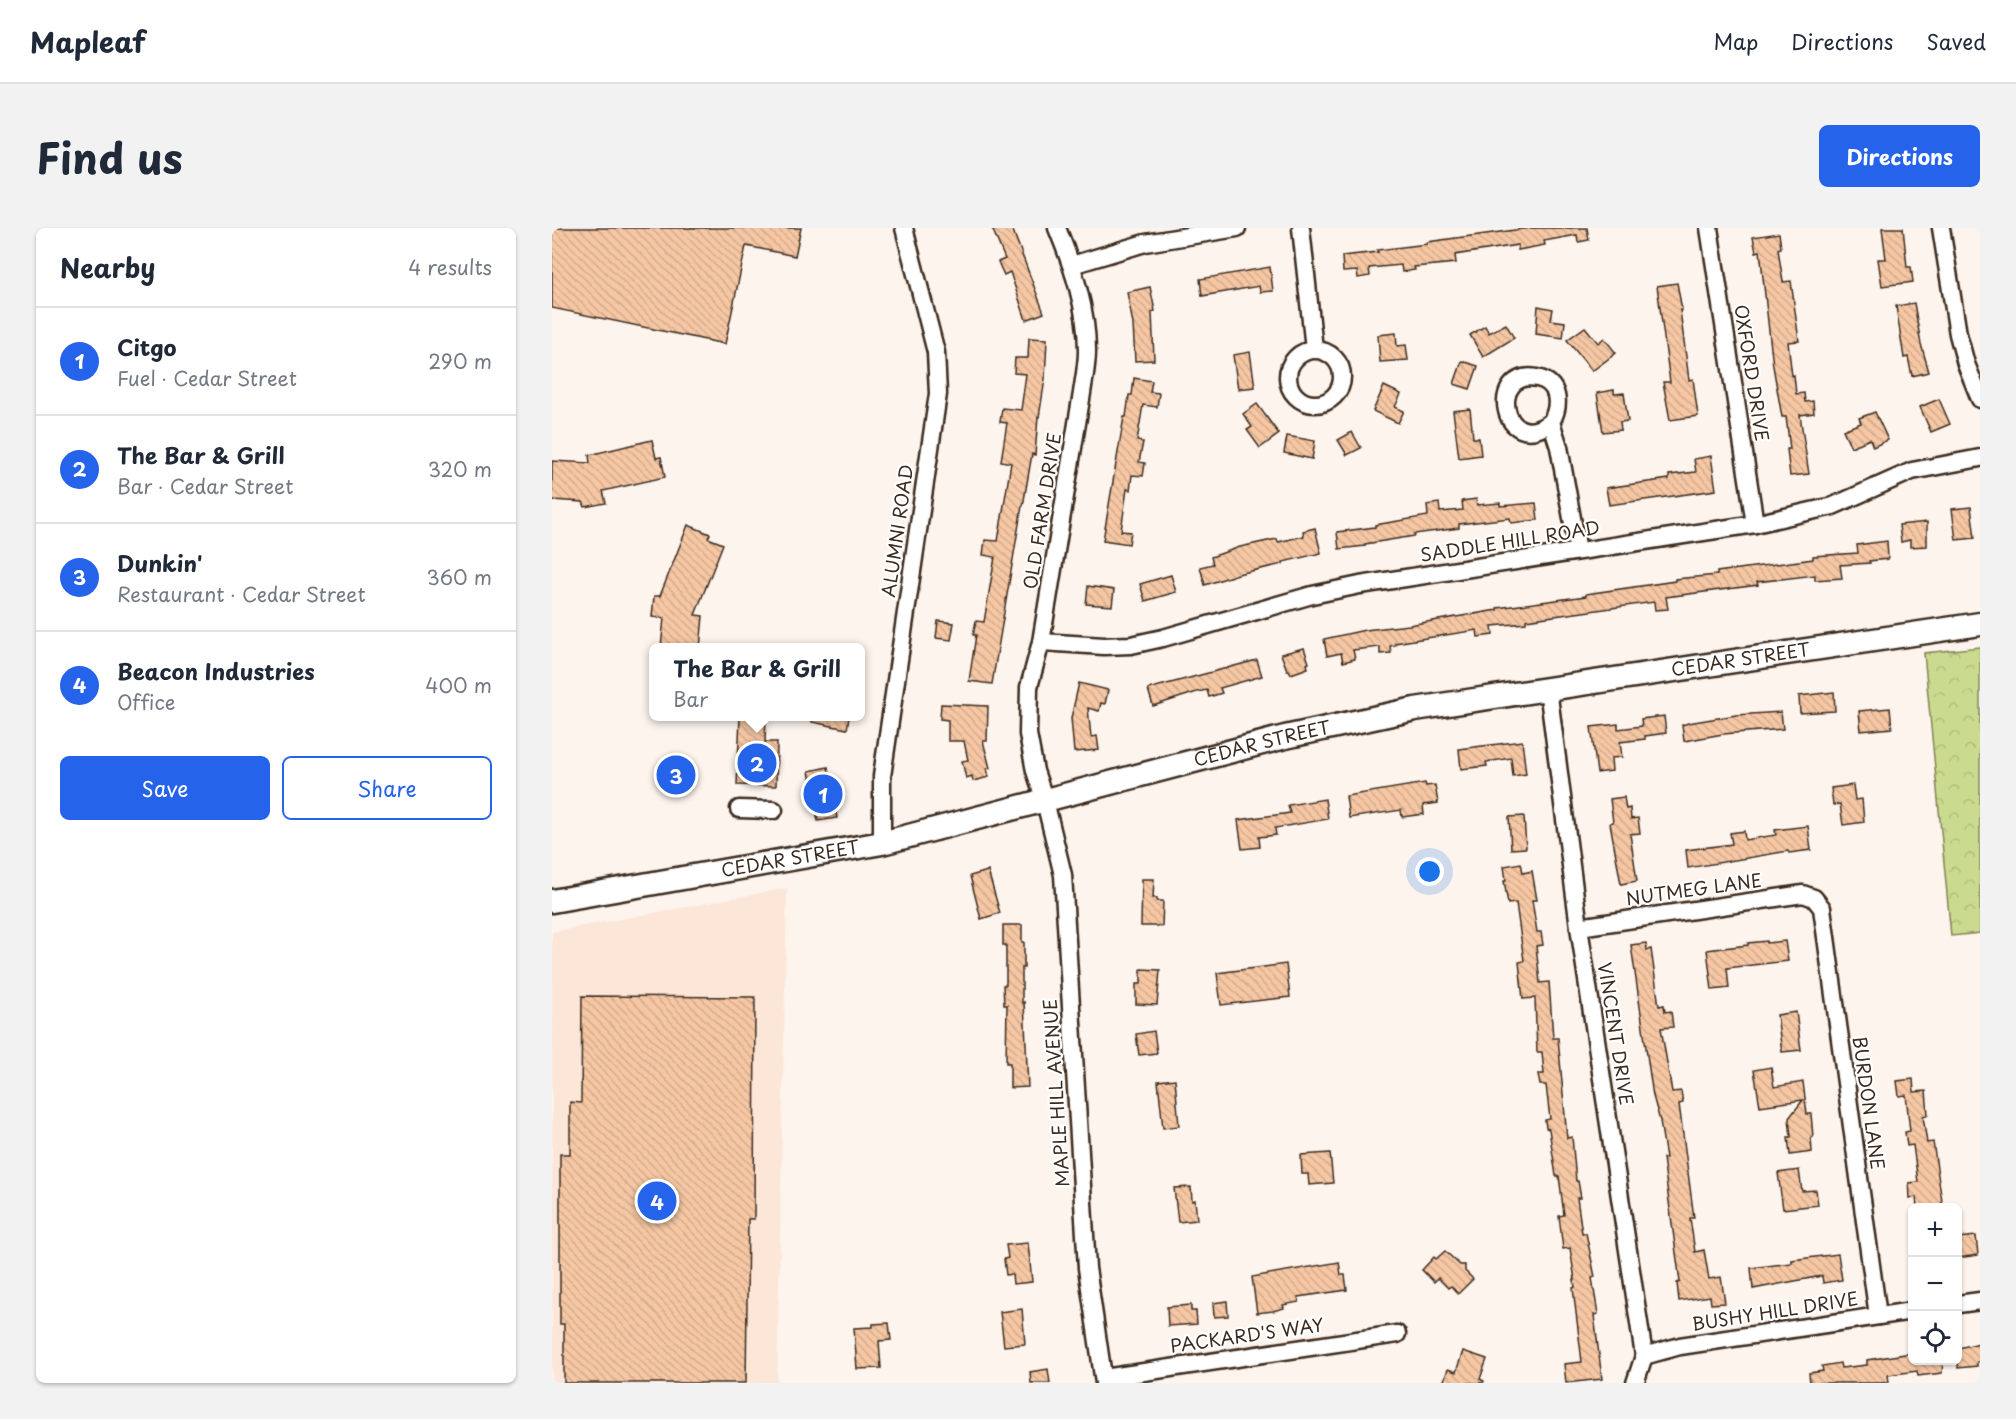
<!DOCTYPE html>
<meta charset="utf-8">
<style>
body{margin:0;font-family:"Playpen Sans",sans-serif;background:#f2f2f3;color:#1f2937}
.controls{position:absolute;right:18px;bottom:18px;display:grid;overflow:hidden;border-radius:9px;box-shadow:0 2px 4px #0004}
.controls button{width:54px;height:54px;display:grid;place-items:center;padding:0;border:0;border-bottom:2px solid #e0e1e3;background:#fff;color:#1f2937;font:30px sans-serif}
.you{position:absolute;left:878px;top:644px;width:21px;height:21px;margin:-15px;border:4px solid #fff;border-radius:50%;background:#1a73e8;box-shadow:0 0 0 9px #1a73e833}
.badge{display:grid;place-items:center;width:39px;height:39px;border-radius:50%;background:#2563eb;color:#fff;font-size:20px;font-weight:700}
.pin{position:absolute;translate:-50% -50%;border:3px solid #fff;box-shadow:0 2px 6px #0006}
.popup{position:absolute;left:97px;top:415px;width:216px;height:78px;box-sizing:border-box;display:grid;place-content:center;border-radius:9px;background:#fff;filter:drop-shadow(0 2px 4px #0005);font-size:20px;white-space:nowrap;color:#747a83}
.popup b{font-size:22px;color:#1f2937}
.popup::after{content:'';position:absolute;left:50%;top:100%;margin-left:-12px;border:12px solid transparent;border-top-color:#fff}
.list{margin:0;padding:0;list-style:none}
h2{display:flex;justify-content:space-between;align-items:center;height:78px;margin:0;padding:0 24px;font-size:26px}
h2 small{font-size:20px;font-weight:400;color:#747a83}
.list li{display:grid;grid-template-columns:39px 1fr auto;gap:18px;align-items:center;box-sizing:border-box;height:108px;padding:0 24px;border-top:2px solid #e0e1e3}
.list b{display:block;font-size:22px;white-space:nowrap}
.list p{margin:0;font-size:20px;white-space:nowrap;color:#747a83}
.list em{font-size:20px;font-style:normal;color:#747a83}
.actions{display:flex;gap:12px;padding:18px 24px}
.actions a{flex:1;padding:14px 0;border:2px solid #2563eb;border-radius:9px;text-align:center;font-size:21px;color:#2563eb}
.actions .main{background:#2563eb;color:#fff}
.icon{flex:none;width:33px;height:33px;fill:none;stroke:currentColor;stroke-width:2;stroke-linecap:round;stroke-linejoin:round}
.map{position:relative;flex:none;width:1428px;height:1155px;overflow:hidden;border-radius:9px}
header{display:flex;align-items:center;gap:36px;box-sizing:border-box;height:84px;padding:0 30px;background:#fff;border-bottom:2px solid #e0e1e3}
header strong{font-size:28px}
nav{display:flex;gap:33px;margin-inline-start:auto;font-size:21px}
.intro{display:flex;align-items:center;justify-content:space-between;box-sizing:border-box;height:144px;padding:0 36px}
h1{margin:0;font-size:42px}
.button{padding:15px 27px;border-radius:9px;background:#2563eb;color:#fff;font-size:21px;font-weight:700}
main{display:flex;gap:36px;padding:0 36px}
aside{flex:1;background:#fff;border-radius:9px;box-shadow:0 2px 4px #0004}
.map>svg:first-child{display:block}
</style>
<header>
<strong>Mapleaf</strong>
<nav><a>Map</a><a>Directions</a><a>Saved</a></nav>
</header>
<div class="intro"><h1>Find us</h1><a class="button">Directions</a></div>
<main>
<aside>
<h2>Nearby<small>4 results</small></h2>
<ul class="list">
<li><span class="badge">1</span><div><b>Citgo</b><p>Fuel · Cedar Street</p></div><em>290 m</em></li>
<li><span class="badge">2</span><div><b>The Bar &amp; Grill</b><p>Bar · Cedar Street</p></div><em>320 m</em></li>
<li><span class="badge">3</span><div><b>Dunkin'</b><p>Restaurant · Cedar Street</p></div><em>360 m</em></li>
<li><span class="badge">4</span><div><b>Beacon Industries</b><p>Office</p></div><em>400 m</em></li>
</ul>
<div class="actions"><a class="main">Save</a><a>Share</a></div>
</aside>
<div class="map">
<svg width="1428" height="1155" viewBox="0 0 1428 1155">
<defs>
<pattern id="forest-crowns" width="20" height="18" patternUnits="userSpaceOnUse" patternTransform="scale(1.5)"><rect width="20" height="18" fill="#cadb8f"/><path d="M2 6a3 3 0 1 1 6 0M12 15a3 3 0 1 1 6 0" fill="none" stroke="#aebc7b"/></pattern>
<pattern id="building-back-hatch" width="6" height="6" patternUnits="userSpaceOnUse" patternTransform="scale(1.5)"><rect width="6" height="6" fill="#f5c7a4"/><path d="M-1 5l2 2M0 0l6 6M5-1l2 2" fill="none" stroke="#d3ab8d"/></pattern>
</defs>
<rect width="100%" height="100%" fill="#fdf4ed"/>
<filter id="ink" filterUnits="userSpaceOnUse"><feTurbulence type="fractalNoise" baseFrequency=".0167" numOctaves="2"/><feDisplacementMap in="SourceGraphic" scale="12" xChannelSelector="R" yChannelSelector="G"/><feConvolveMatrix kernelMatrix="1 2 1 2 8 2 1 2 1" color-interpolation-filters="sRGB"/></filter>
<g filter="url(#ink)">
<polygon fill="#fbe6d7" points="235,660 225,1155 0,1155 0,704"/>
<polygon fill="url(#forest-crowns)" stroke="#828256" stroke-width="1.5" points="1428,419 1428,705 1399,708 1372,425"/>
<g fill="url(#building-back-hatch)" stroke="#3b2a1e" stroke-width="1.5">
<polygon points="0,0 249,0 243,28 194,18 173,116 0,80"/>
<polygon points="440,0 460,0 492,85 474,92 458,44 452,47 446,34 453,31"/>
<polygon points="978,0 1035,0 1037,12 1026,14 1025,7 992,13 993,17 966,22 966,17 903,27 904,35 862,39 863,42 850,44 849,37 817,40 818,48 806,50 805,43 791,44 790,28 826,24 825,22 875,16 875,14"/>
<polygon points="1330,0 1351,0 1355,39 1359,39 1361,54 1330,58 1326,31 1334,31"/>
<polygon points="1227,5 1229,20 1226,21 1231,54 1239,53 1247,113 1236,114 1240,148 1242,147 1244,166 1252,165 1253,174 1261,173 1262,185 1248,187 1257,246 1238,248 1235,221 1238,221 1234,189 1230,189 1221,138 1208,23 1204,24 1201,9"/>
<polygon points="718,39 721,63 708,64 707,58 650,68 648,51"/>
<polygon points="1125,55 1130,82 1128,82 1137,152 1141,151 1146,188 1118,192 1111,154 1118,154 1105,58"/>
<polygon points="598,59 603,83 600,84 602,132 583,133 581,96 575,64"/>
<polygon points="1362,75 1369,116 1377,144 1360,148 1356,129 1352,130 1344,78"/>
<polygon points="986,78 1001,81 999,92 1013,94 1011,110 984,106"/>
<polygon points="954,96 962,110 931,129 918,107 933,98 937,105"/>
<polygon points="1033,99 1046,115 1052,110 1064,125 1040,143 1015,112"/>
<polygon points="844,105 845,118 854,117 856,132 828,134 826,107"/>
<polygon points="477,110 495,111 493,151 487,189 486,189 483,227 480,226 471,278 470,278 440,456 417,453 424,407 421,407 424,393 432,394 443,329 431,327 433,312 446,313 459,235 449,233 455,195 448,194 450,180 469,182 474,146 462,145 463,130 476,130"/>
<polygon points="698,124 703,159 686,161 681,127"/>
<polygon points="910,133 926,138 918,161 902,156"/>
<polygon points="582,150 600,153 598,164 607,165 605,179 591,177 585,213 591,214 587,234 593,235 591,248 580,247 578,262 575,261 569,303 579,304 577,316 551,312 572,189 574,189 577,167 580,167"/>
<polygon points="832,158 849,166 843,179 852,183 846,195 821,183"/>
<polygon points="1062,162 1062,166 1072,165 1076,193 1068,194 1069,202 1051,204 1045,165"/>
<polygon points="1387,171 1398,196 1379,204 1368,179"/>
<polygon points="705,176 727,206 708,220 695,202 700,199 691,186"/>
<polygon points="918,181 921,210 927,210 929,227 907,230 901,183"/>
<polygon points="1323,184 1336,212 1321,219 1318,211 1299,219 1291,202 1309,195 1307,190"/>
<polygon points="800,204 809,220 795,227 786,212"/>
<polygon points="735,208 763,213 760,231 732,225"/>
<polygon points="100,212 104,230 109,229 113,249 51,263 54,275 33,279 31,274 0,272 0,233 38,235 37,227"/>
<polygon points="1159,228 1164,262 1057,277 1054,260 1117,251 1117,247 1144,244 1142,231"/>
<polygon points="924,271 925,277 948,275 948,278 984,275 986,292 959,295 958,290 907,296 907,300 862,306 863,308 813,316 813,318 787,321 785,304 823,299 823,297 876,288 875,277 887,275 888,284 911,282 910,273"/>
<polygon points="1419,279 1423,310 1404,312 1400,281"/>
<polygon points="1375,294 1375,318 1358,319 1358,312 1349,314 1347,297"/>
<polygon points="136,297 158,306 156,310 171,316 143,387 151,388 148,420 109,420 112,390 100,389 102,368 108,368"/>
<polygon points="763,300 769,325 731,334 731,336 686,346 653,357 648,339 661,336 659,329 688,319 725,311 726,314 752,308 751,303"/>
<polygon points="1335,313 1336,331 1317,333 1318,335 1288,337 1290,350 1263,352 1263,347 1205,354 1206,357 1114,369 1116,381 1103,382 1102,374 974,392 974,395 940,398 941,407 926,409 925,402 843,415 843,417 838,418 839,425 828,426 828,419 801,422 803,431 791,434 789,425 775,428 772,411 813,402 857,397 945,382 945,380 1034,368 1034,366 1123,353 1123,351 1165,347 1165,344 1261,331 1261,328 1306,325 1305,317"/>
<polygon points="619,347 624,364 593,373 588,356"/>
<polygon points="536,358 562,362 560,378 534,376"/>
<polygon points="386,393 402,395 399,412 384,410"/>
<polygon points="752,420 757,435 755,436 756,440 739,446 737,442 735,442 729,426"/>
<polygon points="705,432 710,448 668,460 670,465 657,469 655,462 645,464 601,478 596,461"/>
<polygon points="527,455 556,462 553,476 549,475 547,483 536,480 539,509 545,508 547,522 522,524 519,490"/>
<polygon points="1282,464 1283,483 1248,485 1247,468"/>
<polygon points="389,476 436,478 435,513 431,513 438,540 435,541 437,549 421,553 420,548 414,550 410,533 416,532 412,513 396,513 396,492 388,491"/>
<polygon points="1338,480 1340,500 1309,503 1307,483"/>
<polygon points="1229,484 1231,501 1171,506 1132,513 1130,497 1136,495 1184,487"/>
<polygon points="1112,488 1114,505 1093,508 1093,511 1068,514 1070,529 1059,530 1060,543 1045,545 1039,499 1066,496 1066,501 1090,498 1089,491"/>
<polygon points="188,489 214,489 213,514 225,514 224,558 185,557"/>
<polygon points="260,489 297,489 295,501 260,494"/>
<polygon points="970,513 974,546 961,548 959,530 934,534 935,538 909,541 907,521"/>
<polygon points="111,536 139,537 138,561 126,560 126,563 114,563 114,560 110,560"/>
<polygon points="276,539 285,590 266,593 257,543"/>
<polygon points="873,555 874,558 883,557 886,575 871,577 872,586 850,589 849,582 797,590 794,568"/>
<polygon points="1301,557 1303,572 1310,571 1312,594 1291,597 1288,576 1281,577 1279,560"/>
<polygon points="1072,569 1074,581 1078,580 1079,591 1086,590 1088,605 1078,606 1085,653 1069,656 1058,595 1061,594 1058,571"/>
<polygon points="773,571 776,591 723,600 724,607 707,609 708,619 690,621 686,592 738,585 736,577"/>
<polygon points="972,588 974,620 959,621 957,589"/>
<polygon points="1256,598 1259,622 1237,625 1236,623 1136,640 1134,622 1180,616 1178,605 1192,603 1193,612 1224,607 1223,602"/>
<polygon points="969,635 971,645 980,643 985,672 980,672 985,704 989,704 991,717 984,718 988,755 997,754 1001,810 1006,810 1015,910 1020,909 1024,953 1026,953 1029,970 1025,970 1030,1005 1034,1005 1043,1049 1040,1050 1046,1086 1042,1087 1050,1151 1014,1155 1012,1136 1030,1134 1021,1060 1023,1059 1022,1052 1023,1052 1018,1020 1011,1021 1007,988 1012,987 1007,948 1004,948 997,901 994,900 993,892 998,891 994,857 988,857 986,846 992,846 990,824 985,824 983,770 971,771 967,734 972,733 964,675 956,676 952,653 954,653 952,638"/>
<polygon points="436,643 448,685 429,691 418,648"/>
<polygon points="590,651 602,651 601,670 605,670 605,673 611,673 610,698 589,698"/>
<polygon points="451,697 470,697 470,714 472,714 472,740 470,740 470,775 472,774 476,859 458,860 458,835 454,835 455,777 452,777 451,757 454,757 454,717 451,717"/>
<polygon points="1215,713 1215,715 1233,713 1236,733 1175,740 1177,760 1160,762 1155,722 1196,717 1196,715"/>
<polygon points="1094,715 1095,722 1099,721 1107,778 1112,777 1113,784 1119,783 1121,799 1109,800 1120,864 1129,863 1131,875 1127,876 1142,990 1138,990 1143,1024 1152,1022 1157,1051 1169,1049 1173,1075 1159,1076 1158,1068 1127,1073 1125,1055 1128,1054 1111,930 1114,930 1108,893 1101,868 1079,717"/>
<polygon points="734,736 738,769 669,777 665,745"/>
<polygon points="589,741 608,742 605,777 584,776 584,756 589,756"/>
<polygon points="30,768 203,769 202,991 196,991 194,1155 12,1155 12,1096 8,1096 8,926 18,926 18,874 29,875"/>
<polygon points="1244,784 1249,822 1230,824 1225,787"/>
<polygon points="602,803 605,825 587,827 584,806"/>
<polygon points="1219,839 1222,859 1251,854 1255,886 1259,886 1261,909 1259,910 1260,924 1238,927 1236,909 1239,909 1237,890 1251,872 1208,878 1202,842"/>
<polygon points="623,851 627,898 611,900 606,853"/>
<polygon points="1361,851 1362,864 1374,863 1376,887 1371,888 1375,915 1381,914 1391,980 1365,980 1364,969 1358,970 1357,955 1366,954 1361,917 1355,918 1353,904 1358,903 1354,867 1347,868 1345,853"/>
<polygon points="778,925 781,955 757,957 756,946 750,946 749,927"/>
<polygon points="1247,942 1250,963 1264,962 1266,977 1231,981 1226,945"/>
<polygon points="639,959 640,973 643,972 645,992 626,994 622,960"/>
<polygon points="1424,1008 1426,1027 1406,1030 1406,1010"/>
<polygon points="476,1015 480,1054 461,1056 460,1046 454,1047 452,1031 456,1030 454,1017"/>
<polygon points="893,1023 908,1037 913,1037 913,1043 921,1051 906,1066 899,1058 896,1060 886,1050 882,1054 870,1042 882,1029 884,1031"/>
<polygon points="1286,1026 1290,1052 1271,1055 1270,1048 1201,1061 1199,1040 1240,1035 1240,1032"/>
<polygon points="787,1034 789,1047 793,1047 795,1062 746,1069 747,1074 731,1077 732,1080 721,1083 705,1085 700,1049"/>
<polygon points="675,1073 676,1088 662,1089 661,1075"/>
<polygon points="639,1077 639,1083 644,1083 645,1096 616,1098 615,1079"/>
<polygon points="470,1081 473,1116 452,1118 448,1084"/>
<polygon points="337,1095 339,1112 327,1113 329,1140 305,1141 302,1100 321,1099 321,1096"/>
<polygon points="1428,1115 1428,1133 1425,1134 1425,1138 1406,1140 1406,1120"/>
<polygon points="911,1123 935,1131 928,1151 932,1153 931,1155 891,1155 896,1141 904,1144"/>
<polygon points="1360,1125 1360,1132 1391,1132 1390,1145 1366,1148 1365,1143 1336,1147 1337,1154 1328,1155 1258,1155 1257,1145 1271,1143 1270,1138 1288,1135 1289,1140 1315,1137 1315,1132"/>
<polygon points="496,1141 498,1155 479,1155 478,1144"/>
</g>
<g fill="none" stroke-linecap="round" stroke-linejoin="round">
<g stroke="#3b2a1e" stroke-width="21">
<g id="minor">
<path d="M505,0C521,39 535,80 535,123C535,137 532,151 530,165L489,414L477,459L476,506L483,543L493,573L511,647L535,1040L552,1155"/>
<polyline points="749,0 762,121"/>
<polyline points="1157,0 1203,296"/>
<polyline points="1389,0 1406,106 1414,136 1428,171"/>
<polyline points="520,37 593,15 685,0"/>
<circle cx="763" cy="149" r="27"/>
<path d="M999,194C950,230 935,141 985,150C1007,154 1009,177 999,194L1007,219L1026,323"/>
<polyline points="489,414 552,418 579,417 611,410 760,367 808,357 1203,296 1281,278 1360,243 1428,230"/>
<polyline points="996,461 1027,699 1092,1128 1083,1155"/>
<polyline points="187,581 222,582"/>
<polyline points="330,615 330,548 386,166 384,124 352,0"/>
<polyline points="1027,699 1251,666 1262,670 1270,680 1326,1088"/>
<polyline points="1406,1076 1428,1073"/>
<polyline points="1092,1128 1128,1118 1360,1083"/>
<polyline points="552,1150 845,1106"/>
</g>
</g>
<g stroke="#3b2a1e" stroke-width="27">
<g id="major">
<path id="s1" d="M0,673L330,615L733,509L863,481L1428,396"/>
</g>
</g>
<use href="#minor" stroke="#fff" stroke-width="16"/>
<use href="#major" stroke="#fff" stroke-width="22"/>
</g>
</g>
<g text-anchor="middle" stroke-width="4.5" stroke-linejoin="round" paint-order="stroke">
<g font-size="18" fill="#3b2a1e" stroke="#fff">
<text transform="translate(1199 145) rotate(81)" y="6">OXFORD DRIVE</text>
<text transform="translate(491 283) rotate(-81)" y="6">OLD FARM DRIVE</text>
<text transform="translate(346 303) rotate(-82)" y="6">ALUMNI ROAD</text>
<text transform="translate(958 314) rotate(-9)" y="6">SADDLE HILL ROAD</text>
<text dy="6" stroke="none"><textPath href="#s1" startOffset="1214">CEDAR STREET</textPath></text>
<text dy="6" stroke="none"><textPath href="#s1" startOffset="728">CEDAR STREET</textPath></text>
<text dy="6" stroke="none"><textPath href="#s1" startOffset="242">CEDAR STREET</textPath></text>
<text transform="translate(1142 662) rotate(-8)" y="6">NUTMEG LANE</text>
<text transform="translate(1063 806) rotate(81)" y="6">VINCENT DRIVE</text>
<text transform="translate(505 865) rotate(-94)" y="6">MAPLE HILL AVENUE</text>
<text transform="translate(1316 875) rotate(82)" y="6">BURDON LANE</text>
<text transform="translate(1223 1084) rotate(-9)" y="6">BUSHY HILL DRIVE</text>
<text transform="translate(695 1108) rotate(-8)" y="6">PACKARD'S WAY</text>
</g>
</g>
</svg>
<div class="controls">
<button>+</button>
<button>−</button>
<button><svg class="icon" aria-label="locate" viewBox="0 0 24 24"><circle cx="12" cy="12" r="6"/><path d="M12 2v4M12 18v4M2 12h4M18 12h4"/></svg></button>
</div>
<div class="you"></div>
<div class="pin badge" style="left:271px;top:566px">1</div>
<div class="pin badge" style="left:205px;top:535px">2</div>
<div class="popup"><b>The Bar &amp; Grill</b>Bar</div>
<div class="pin badge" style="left:124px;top:547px">3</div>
<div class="pin badge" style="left:105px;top:973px">4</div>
</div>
</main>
